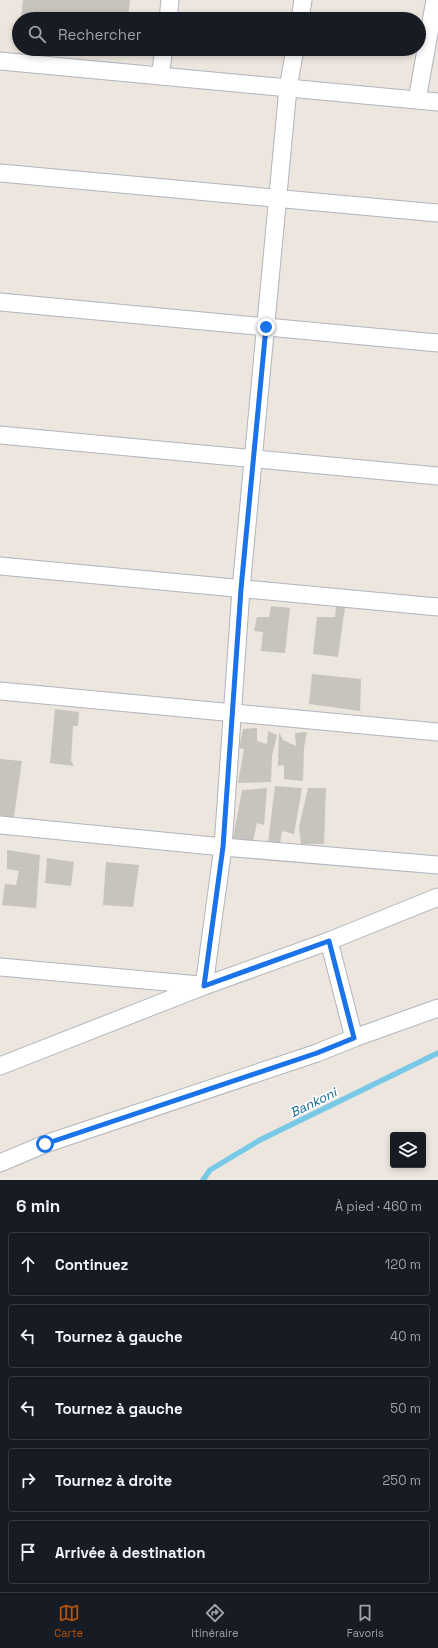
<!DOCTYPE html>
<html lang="fr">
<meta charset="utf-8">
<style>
body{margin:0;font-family:"Space Grotesk",sans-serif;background:#242831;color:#f1f3f6}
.controls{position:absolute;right:12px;bottom:12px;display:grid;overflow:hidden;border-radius:4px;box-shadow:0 2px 6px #0003}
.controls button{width:36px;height:36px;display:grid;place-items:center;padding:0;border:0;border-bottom:1px solid #363941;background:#171b24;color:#f1f3f6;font:20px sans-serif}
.stop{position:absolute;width:12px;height:12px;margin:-9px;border:3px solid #1a73e8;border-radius:50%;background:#fff}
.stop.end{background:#1a73e8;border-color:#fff;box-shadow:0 1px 4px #0008}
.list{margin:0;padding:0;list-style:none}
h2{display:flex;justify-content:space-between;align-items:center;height:52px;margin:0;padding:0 16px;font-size:17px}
h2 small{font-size:13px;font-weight:400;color:#9ea1a6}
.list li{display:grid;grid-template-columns:26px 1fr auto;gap:12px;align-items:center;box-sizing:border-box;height:64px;margin:0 8px 8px;padding:0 8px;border:1px solid #363941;border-radius:4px}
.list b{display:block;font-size:15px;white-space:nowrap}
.list em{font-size:13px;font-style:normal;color:#9ea1a6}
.icon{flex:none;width:22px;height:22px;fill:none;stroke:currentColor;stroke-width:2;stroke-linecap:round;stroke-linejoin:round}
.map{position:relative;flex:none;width:438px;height:1180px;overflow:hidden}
.search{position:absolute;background:#171b24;box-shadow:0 2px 6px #0003;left:12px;right:12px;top:12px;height:44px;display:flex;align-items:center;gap:10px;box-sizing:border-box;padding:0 14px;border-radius:22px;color:#9ea1a6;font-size:15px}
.sheet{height:412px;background:#171b24}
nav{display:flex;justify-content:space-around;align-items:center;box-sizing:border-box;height:56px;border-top:1px solid #363941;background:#171b24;font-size:11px;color:#9ea1a6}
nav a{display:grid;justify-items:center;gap:2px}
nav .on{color:#b45309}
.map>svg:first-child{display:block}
</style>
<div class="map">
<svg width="438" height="1180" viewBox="0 0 438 1180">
<rect width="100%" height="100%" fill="#ece6de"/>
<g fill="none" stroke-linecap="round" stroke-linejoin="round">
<polyline stroke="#78c8e7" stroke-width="5.5" points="203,1180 210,1170 260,1140 438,1053"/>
</g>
<g fill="#c7c3bd">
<polygon points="23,0 130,0 128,19 21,19"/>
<polygon points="271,606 290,608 285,653 261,651 263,632 254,631 257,617 269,617"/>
<polygon points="336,607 345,607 338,657 313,654 317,617 335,617"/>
<polygon points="312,674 361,679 360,711 309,704"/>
<polygon points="55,709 79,712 78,726 73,726 71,761 74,766 50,763"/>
<polygon points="257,728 257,741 267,744 268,731 277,735 272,756 271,782 238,783 244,749 239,748 243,729"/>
<polygon points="279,732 283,740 296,746 295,733 307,732 304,748 303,781 284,779 284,765 278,766"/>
<polygon points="0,759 22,761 13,823 0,822"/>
<polygon points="275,786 302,788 294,834 282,831 280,844 268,843"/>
<polygon points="267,788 264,825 257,823 253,841 233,838 242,790"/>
<polygon points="308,788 326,788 324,844 301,844 299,827"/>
<polygon points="7,850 40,855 36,908 2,905 5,884 16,885 19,871 7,869"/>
<polygon points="47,858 74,862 71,886 45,883"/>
<polygon points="106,862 139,865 133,907 103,905"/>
</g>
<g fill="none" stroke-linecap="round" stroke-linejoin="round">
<g stroke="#b1b4bd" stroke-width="19">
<g id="street">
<polyline points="168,19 170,0"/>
<polyline points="300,19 303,0"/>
<polyline points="0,61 438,102"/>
<polyline points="160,76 164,49"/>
<polyline points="417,100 435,0"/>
<polyline points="0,173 438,213"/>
<polyline points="0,302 438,343"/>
<polyline points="0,435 438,476"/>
<polyline points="0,566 438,607"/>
<polyline points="0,691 438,732"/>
<polyline points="0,825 223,847 438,865"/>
<polyline points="329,941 354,1038"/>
<polyline points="0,967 200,985"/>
<polyline points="204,986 223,847 241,589 288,88 295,49"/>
<polyline points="0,1066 204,986 329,941 438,897"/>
<polyline points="0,1163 45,1144 317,1053 354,1038 438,1008"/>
</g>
</g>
<use href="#street" stroke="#fff" stroke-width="17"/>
</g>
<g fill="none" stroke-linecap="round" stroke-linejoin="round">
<polyline stroke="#1a73e8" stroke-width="5" points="45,1144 317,1053 354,1038 329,941 204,986 223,847 241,589 266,327"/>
</g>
<g text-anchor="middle" stroke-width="3.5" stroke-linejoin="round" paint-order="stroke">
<g font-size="13" font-style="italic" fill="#166693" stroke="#fff">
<text transform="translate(313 1102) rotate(-26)" y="5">Bankoni</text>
</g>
</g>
</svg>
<div class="controls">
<button><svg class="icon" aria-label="layers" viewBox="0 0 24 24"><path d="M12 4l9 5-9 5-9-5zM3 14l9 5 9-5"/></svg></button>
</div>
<div class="stop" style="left:45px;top:1144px"></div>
<div class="stop end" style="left:266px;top:327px"></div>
<div class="search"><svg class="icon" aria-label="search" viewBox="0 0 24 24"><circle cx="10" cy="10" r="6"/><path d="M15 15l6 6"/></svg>Rechercher</div>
</div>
<section class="sheet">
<h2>6 min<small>À pied · 460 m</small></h2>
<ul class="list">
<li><svg class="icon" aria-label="ahead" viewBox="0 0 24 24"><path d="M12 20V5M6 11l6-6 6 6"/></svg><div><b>Continuez</b></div><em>120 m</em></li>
<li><svg class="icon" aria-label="left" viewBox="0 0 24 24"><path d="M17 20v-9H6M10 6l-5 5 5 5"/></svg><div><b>Tournez à gauche</b></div><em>40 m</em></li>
<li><svg class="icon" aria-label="left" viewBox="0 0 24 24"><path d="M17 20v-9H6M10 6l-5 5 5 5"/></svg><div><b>Tournez à gauche</b></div><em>50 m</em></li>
<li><svg class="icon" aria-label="right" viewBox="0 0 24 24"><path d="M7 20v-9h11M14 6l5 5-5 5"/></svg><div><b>Tournez à droite</b></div><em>250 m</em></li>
<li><svg class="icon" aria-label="arrive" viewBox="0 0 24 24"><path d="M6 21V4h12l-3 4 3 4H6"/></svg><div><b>Arrivée à destination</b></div></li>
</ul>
</section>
<nav>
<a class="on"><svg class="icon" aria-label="map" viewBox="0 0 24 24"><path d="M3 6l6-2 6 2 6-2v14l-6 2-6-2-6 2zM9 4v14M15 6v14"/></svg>Carte</a>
<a><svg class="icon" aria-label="directions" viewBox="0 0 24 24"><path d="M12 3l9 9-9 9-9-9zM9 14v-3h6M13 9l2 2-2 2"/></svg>Itinéraire</a>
<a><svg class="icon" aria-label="saved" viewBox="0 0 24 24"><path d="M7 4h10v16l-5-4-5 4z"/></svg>Favoris</a>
</nav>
